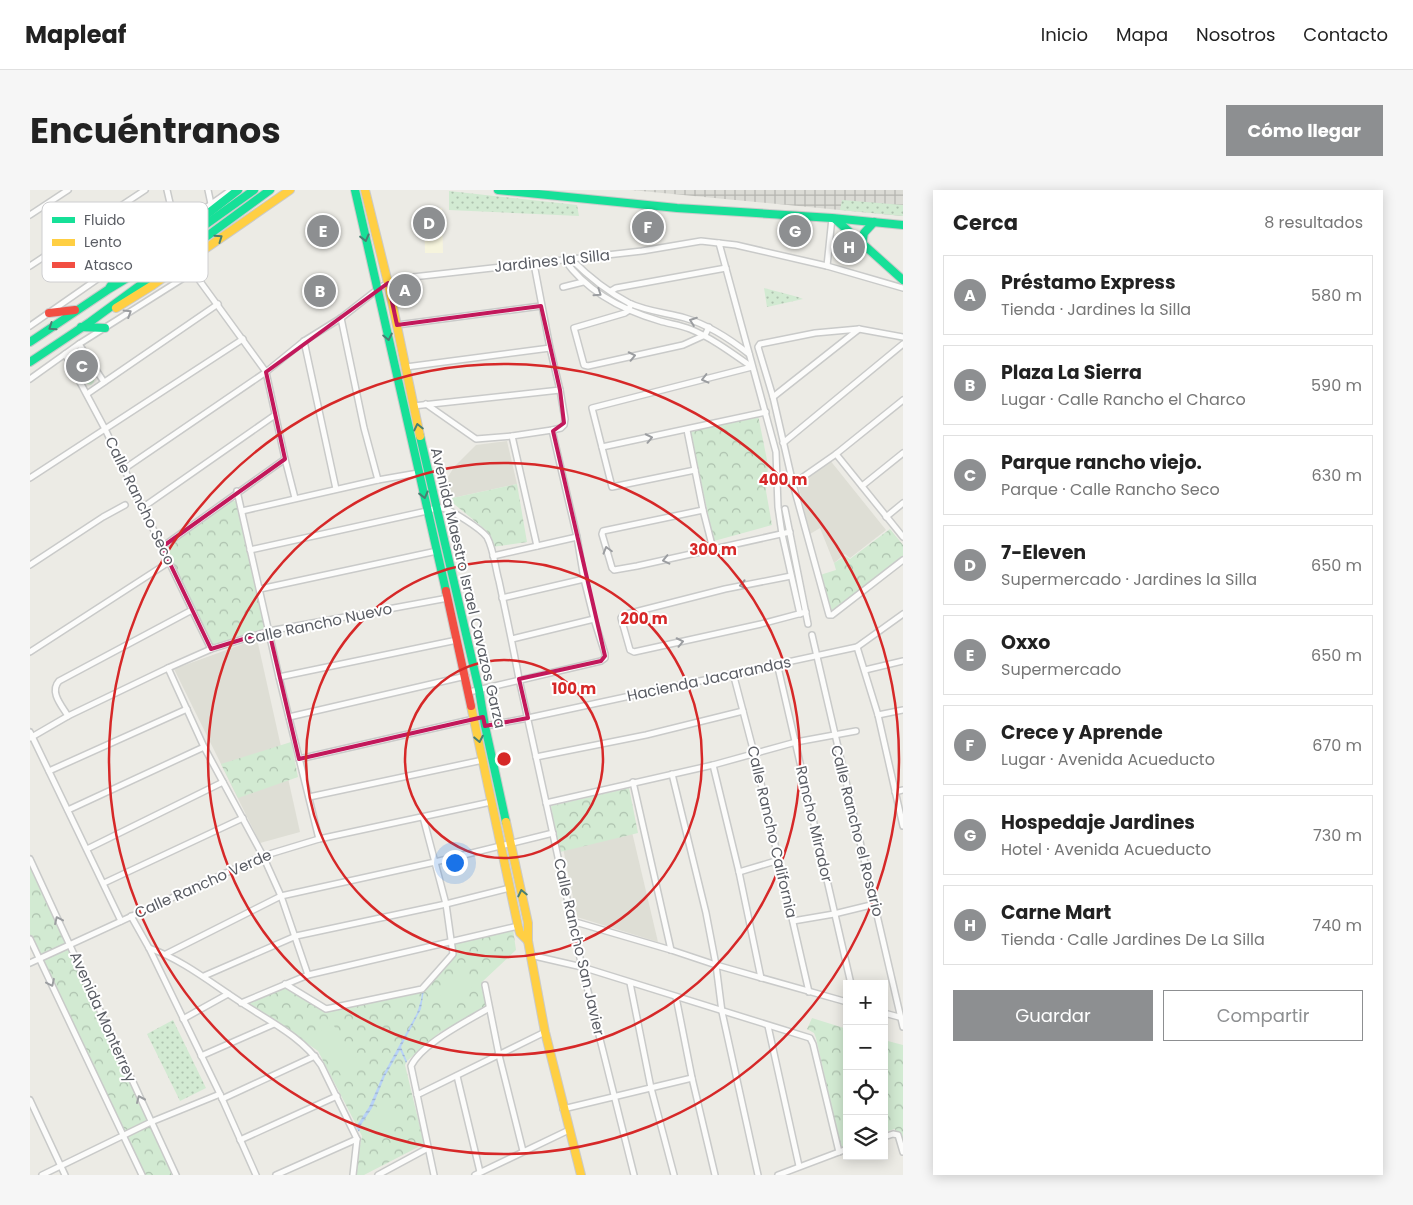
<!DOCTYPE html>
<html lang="es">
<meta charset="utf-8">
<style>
body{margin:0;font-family:Poppins,sans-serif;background:#f6f6f6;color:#222}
.controls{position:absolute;right:15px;bottom:15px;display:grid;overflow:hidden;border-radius:0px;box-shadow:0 2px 12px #0003}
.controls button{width:45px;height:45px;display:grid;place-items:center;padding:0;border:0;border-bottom:1px solid #e0e0e0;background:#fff;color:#222;font:25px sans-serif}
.you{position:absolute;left:424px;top:672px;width:18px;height:18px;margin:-12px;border:4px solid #fff;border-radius:50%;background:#1a73e8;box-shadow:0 0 0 8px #1a73e833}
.badge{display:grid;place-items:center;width:32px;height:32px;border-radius:50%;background:#8d8f91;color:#fff;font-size:16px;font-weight:700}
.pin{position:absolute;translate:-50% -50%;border:2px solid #fff;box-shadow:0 1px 5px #0006}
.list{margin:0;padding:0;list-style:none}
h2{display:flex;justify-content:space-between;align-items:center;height:65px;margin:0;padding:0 20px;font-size:21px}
h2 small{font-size:16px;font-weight:400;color:#767676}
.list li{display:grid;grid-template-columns:32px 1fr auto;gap:15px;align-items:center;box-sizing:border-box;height:80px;margin:0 10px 10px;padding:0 10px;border:1px solid #e0e0e0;border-radius:0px}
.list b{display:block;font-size:19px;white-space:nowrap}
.list p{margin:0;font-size:16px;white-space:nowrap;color:#767676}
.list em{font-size:16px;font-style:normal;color:#767676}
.actions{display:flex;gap:10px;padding:15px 20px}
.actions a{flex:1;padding:11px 0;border:1px solid #8d8f91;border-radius:0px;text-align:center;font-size:18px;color:#8d8f91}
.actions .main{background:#8d8f91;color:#fff}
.icon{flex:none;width:28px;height:28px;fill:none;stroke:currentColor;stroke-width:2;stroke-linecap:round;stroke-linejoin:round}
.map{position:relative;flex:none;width:873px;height:985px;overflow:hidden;border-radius:0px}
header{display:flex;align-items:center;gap:30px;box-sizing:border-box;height:70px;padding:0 25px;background:#fff;border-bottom:1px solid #e0e0e0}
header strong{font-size:24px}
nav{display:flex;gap:28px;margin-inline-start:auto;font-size:18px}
.intro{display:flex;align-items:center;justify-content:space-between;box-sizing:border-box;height:120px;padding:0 30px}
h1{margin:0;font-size:35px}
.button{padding:12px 22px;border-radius:0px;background:#8d8f91;color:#fff;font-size:18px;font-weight:700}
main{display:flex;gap:30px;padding:0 30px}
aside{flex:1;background:#fff;border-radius:0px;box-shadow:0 2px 12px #0003}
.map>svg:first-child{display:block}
</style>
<header>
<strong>Mapleaf</strong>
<nav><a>Inicio</a><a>Mapa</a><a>Nosotros</a><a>Contacto</a></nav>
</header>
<div class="intro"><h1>Encuéntranos</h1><a class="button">Cómo llegar</a></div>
<main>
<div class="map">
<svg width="873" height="985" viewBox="0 0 873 985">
<defs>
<pattern id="industrial-grid" width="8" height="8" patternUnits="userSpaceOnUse" patternTransform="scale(1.25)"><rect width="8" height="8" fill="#dbdbd5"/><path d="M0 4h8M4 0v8" fill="none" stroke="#b5b5b0"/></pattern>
<pattern id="grass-dots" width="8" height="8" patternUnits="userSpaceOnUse" patternTransform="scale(1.25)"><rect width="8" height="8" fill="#d2ead2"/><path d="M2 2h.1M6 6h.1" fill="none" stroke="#adc1ae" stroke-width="1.8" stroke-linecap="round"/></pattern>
<pattern id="park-crowns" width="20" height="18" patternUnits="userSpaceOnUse" patternTransform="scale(1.25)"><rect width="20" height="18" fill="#d2ead2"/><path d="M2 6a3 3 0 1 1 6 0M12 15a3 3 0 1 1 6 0" fill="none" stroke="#adc1ae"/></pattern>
<pattern id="water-rules" width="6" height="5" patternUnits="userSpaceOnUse" patternTransform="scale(1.25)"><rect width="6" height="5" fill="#b8d3f7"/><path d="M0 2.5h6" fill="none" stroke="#99aecc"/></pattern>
</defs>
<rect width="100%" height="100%" fill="#ecebe5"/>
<polygon fill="#f6f4dd" points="394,18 412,18 413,63 395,63"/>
<polygon fill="url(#industrial-grid)" points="601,0 873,0 873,26 810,20"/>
<g fill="#deded5">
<polygon points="477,251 487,294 418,309 409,302 424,277 446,255"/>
<polygon points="799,269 856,340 820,368 815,364 804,373 790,338 780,344 768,294"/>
<polygon points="227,449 270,642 230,653 144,479"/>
<polygon points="602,642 628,752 547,727 533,658"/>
</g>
<g fill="url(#grass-dots)">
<polygon points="419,1 547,15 549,26 419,20"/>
<polygon points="812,10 873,15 873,26 810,20"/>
<polygon points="734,98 768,107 773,109 737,117"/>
<polygon points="143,830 176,898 150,911 117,844"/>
</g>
<g fill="url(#park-crowns)">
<polygon points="51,160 65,186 64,192 61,195 52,192 39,167"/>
<polygon points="728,225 738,275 736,301 742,335 684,351 660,242"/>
<polygon points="487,294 497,352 462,357 457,341 418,309"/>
<polygon points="202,311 206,311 235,439 182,455 136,358"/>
<polygon points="860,339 873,355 873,367 800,422 790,385 806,380 804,373 815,366 820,369"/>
<polygon points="261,552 268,587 208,608 191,574"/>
<polygon points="599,598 608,643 530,662 521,616"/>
<polygon points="0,670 147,985 111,985 0,748"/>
<polygon points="483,739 486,760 452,792 457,816 409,843 377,871 375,875 394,954 334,985 324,985 332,946 288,861 219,813 255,797 296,822 392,802 423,764 422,752"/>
<polygon points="782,828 817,839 817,956 811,958 786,848 784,843 777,839"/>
<polygon points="854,850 873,855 873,961 865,939 854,942"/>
</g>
<g fill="#d2ead2">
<polygon points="429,785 442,797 423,819 410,806"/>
<polygon points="302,833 330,874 312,886 284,846"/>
<polygon points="353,909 370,922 349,949 332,935"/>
</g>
<polygon fill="url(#water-rules)" points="394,800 391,819 371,857 377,871 376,873 370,860 355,886 342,918 331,935 329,942 326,937 339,917 353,885 387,823 391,810 392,802"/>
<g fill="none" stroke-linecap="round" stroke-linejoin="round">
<g stroke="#c9cac9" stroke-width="8">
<g id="street">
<polyline points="137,0 146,39"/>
<polyline points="178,0 181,14"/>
<polyline points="0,25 38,0"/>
<polyline points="689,53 746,262 748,317 752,344 770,424"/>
<path d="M534,69C557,102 592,120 630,131C640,134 650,135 660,139C682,148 702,163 722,177"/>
<path d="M541,69C558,86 578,102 599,113C616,121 637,123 655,128C679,135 700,149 719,164"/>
<polyline points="156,72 236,182 255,269 265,308"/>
<polyline points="0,76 115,0"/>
<polyline points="797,76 802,28"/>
<polyline points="533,97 553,92"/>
<polyline points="581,101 586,98 696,78"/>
<polyline points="601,114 598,121 595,123 544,138 554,175 558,176 653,155 675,145 679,137"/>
<polyline points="311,128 334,238 348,290"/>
<polyline points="367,135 511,116"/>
<polyline points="0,136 99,67 146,39 201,0"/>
<polyline points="873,147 829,139 785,143 730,154 728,157 743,207 763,294 799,425 802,425 873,370"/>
<polyline points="274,151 306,299"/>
<polyline points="49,154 74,192"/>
<polyline points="35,164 75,239 181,459"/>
<polyline points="376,177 520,158"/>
<polyline points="0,189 49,154 163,82"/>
<polyline points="57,204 188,114"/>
<polyline points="743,207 829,139"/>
<polyline points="396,214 446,249 482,246 522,240 531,238 534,235 535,229 530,200 520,158 504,74"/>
<polyline points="383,216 530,200"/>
<polyline points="657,240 673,320 683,359"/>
<polyline points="482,246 507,356"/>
<polyline points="753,253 873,154"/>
<polyline points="572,257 736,222"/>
<polyline points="806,264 873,347"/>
<polyline points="94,279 236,182 274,151 311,128 348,99 358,93 374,88 612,61 671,51 706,55 797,76 873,98"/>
<polyline points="665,280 582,297 562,218 722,177"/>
<polyline points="0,288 213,149"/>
<polyline points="763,294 806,264 873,210"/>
<polyline points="832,296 873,263"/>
<polyline points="207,301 249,487 289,649"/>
<polyline points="112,318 245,225"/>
<polyline points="755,319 778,434"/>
<polyline points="673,320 573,341 572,344 582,378 584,380 607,376 760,342"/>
<polyline points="212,321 348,290 388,283"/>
<polyline points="856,327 873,313"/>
<polyline points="132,357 255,269"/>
<path d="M220,360L397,321C402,319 407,317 412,318C422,320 451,339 457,347C464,360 465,377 469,391C476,424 483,456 489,489L552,777L604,985"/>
<polyline points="463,366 547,347"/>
<polyline points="0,375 73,327 95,315"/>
<polyline points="761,386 695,399 593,425 591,428 600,460 604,462 731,434 776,422"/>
<polyline points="230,399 407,361"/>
<polyline points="472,408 554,389"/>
<polyline points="782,445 873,837"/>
<polyline points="482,449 564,429"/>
<polyline points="827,457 848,525 873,636"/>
<polyline points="0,462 139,372"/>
<polyline points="747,473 821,794"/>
<polyline points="138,478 174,557 233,666 251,706 278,785"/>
<polyline points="835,480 873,471"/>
<polyline points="703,483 724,563 779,802"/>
<polyline points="249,487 427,450"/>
<polyline points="439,502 571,471 575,468 575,464 564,429 554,389 547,347 522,240"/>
<polyline points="848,525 873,520"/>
<path d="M38,526C32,516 19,502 29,491L162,420"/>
<polyline points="259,527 436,486"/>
<polyline points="455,536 498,528 827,457 873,424"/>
<polyline points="0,542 91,731"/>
<polyline points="0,548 38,526 138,478 181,459 239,441 418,408"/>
<polyline points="506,567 616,545 713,521"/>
<polyline points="269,569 444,529"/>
<polyline points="683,575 709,682 731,788"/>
<polyline points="19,581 157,519"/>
<polyline points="642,584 676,723 686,775 692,822 728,985"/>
<polyline points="603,592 641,760"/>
<polyline points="865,602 873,600"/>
<polyline points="279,607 453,570"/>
<polyline points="516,613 683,575 766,552 826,541"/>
<polyline points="38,620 174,557"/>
<polyline points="57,659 193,592"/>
<polyline points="0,669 146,985"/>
<polyline points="709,682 749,670"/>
<polyline points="74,693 213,628"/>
<polyline points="101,726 119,758 190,904 226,985"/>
<polyline points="542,731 641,760 686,775 817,812"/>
<polyline points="763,731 804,724 845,714"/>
<polyline points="0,749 112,985"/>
<path d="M119,758C153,770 181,793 212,813C239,831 272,847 291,875L327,949L323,985"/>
<polyline points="136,764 251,706 405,672 523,643"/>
<polyline points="500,765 552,777 780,848 783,854 809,962"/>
<polyline points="0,773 233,666 289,649 461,612"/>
<polyline points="174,786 266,746 416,714 480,698"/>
<polyline points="600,793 621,898 644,985"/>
<polyline points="255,794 296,819 392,799 423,764 416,714 393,627"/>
<polyline points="455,795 469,865 493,961"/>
<polyline points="646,807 662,888 685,985"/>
<polyline points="211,813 278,785 488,736"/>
<polyline points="854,823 869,827"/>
<polyline points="153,829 198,804"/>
<polyline points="738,836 769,976"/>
<polyline points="171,866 244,834"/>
<polyline points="427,886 450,982"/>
<polyline points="387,905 515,842"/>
<polyline points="192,909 285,866"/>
<polyline points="0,910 35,985"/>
<polyline points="533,919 662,888"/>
<polyline points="854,947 863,944 868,945 873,962"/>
<polyline points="210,950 307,906"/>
<polyline points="12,985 121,932 190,904"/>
<polyline points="246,985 327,949"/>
<polyline points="348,985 398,958"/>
<path d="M404,985L381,876C392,853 438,831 459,818"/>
<polyline points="445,985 539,940"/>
<polyline points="748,985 817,959"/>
</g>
</g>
<g stroke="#cacaca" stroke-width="10">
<g id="fast">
<polyline points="325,0 416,401"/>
<polyline points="468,0 647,18 802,28 873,35"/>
<polyline points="805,29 873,90"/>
<polyline points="832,54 834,43 844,32"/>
<polyline points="125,65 208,0"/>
<polyline points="80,97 99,67"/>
<polyline points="51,137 75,138"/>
<polyline points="0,152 79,99 122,73 224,0"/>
<polyline points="0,172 60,132 240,0"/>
<polyline points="390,246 449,500 455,536 476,632"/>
</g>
</g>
<g stroke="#cacaca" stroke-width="10">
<g id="slow">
<polyline points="335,0 358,93 390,246"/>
<polyline points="86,118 123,95 260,0"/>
<polyline points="441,516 488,736 490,743 498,751"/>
<polyline points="476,632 498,733 498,751 515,842 551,985"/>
</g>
</g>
<g stroke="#cacaca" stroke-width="10">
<g id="jam">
<polyline points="19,123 45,120"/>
<polyline points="416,401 441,516"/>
</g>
</g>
<use href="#street" stroke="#fcfcfb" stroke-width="5"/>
<use href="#fast" stroke="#16e098" stroke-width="8"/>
<use href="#slow" stroke="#ffcf43" stroke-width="8"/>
<use href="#jam" stroke="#f24e42" stroke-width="8"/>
</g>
<defs><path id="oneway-chevron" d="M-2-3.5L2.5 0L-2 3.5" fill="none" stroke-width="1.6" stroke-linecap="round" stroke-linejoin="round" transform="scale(1.25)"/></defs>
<g stroke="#497e71">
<use href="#oneway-chevron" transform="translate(189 48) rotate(-35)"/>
<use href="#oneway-chevron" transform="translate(335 48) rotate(76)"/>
<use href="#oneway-chevron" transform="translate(22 137) rotate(146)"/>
<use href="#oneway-chevron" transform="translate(358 147) rotate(78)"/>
<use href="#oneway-chevron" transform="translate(388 237) rotate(-103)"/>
<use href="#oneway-chevron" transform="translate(394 305) rotate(76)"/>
<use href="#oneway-chevron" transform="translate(449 549) rotate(79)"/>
<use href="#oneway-chevron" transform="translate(492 703) rotate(-103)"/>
</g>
<g stroke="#9b9da0">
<use href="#oneway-chevron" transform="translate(568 103) rotate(34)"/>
<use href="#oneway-chevron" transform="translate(98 123) rotate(-32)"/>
<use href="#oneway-chevron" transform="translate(663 131) rotate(-160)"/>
<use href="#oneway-chevron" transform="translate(602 166) rotate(-12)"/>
<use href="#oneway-chevron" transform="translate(675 189) rotate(166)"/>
<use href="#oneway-chevron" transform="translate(619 248) rotate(-12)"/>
<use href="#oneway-chevron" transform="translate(577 360) rotate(-106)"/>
<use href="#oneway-chevron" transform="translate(636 370) rotate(167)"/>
<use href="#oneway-chevron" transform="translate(713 395) rotate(169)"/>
<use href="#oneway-chevron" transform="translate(650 452) rotate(-12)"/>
<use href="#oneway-chevron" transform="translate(28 730) rotate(-115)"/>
<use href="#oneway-chevron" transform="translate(21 793) rotate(65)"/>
<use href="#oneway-chevron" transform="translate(110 909) rotate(-114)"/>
</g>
<path fill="none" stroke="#c2185b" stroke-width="4" stroke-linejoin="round" d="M358,93L367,135L511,116L530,200L534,233L523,241L575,466L571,471L489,489L498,528L455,536L453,527L269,569L239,441L181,459L132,357L255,269L236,182Z"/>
<g fill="none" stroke="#d62828" stroke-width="2.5">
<circle cx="474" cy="569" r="99"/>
<circle cx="474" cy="569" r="198"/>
<circle cx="474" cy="569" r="296"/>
<circle cx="474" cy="569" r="395"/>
</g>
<g text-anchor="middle" stroke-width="4" stroke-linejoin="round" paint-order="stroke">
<g font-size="15" fill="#5a5d64" stroke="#fff">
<text transform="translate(522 71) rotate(-6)" y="5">Jardines la Silla</text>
<text transform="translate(110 311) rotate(64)" y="5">Calle Rancho Seco</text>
<text transform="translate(438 398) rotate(77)" y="5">Avenida Maestro Israel Cavazos Garza</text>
<text transform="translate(288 434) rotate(-12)" y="5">Calle Rancho Nuevo</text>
<text transform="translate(679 489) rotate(-12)" y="5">Hacienda Jacarandas</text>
<text transform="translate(784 634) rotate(77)" y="5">Rancho Mirador</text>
<text transform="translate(827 641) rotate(76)" y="5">Calle Rancho el Rosario</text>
<text transform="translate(742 642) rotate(77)" y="5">Calle Rancho California</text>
<text transform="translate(173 694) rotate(-24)" y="5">Calle Rancho Verde</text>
<text transform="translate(549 757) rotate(77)" y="5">Calle Rancho San Javier</text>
<text transform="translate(73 827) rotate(66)" y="5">Avenida Monterrey</text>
</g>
</g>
<rect x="12" y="12" width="166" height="80" rx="8" fill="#fff" stroke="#ceced0" stroke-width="1"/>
<rect x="22" y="27" width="23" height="6" fill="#16e098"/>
<rect x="22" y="49" width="23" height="7" fill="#ffcf43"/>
<rect x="22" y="72" width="23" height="6" fill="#f24e42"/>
<g font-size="14" fill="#5a5d64">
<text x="54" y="35">Fluido</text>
<text x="54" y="57">Lento</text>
<text x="54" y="80">Atasco</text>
</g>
<circle cx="474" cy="569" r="8" fill="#d62828" stroke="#fff" stroke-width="2.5"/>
<g font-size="15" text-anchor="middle" font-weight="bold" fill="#d62828" stroke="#fff" stroke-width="4" stroke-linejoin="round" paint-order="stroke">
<text x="753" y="295">400 m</text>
<text x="683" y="365">300 m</text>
<text x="614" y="434">200 m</text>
<text x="544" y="504">100 m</text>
</g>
</svg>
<div class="controls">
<button>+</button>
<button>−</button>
<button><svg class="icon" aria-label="locate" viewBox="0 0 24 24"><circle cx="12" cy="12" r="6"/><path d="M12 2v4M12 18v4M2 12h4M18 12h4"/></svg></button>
<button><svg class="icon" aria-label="layers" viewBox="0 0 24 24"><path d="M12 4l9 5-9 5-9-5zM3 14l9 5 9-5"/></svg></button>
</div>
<div class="you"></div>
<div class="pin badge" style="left:375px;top:100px">A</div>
<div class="pin badge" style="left:290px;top:101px">B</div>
<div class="pin badge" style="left:52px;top:176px">C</div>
<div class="pin badge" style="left:399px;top:33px">D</div>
<div class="pin badge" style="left:293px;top:41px">E</div>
<div class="pin badge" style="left:618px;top:37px">F</div>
<div class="pin badge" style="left:765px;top:41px">G</div>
<div class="pin badge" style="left:819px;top:57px">H</div>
</div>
<aside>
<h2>Cerca<small>8 resultados</small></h2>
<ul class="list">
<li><span class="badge">A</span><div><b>Préstamo Express</b><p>Tienda · Jardines la Silla</p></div><em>580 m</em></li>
<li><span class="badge">B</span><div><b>Plaza La Sierra</b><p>Lugar · Calle Rancho el Charco</p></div><em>590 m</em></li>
<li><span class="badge">C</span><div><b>Parque rancho viejo.</b><p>Parque · Calle Rancho Seco</p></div><em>630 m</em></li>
<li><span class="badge">D</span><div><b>7-Eleven</b><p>Supermercado · Jardines la Silla</p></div><em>650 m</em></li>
<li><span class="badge">E</span><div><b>Oxxo</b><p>Supermercado</p></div><em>650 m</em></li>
<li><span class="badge">F</span><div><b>Crece y Aprende</b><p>Lugar · Avenida Acueducto</p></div><em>670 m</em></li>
<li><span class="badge">G</span><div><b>Hospedaje Jardines</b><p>Hotel · Avenida Acueducto</p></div><em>730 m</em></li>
<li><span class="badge">H</span><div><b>Carne Mart</b><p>Tienda · Calle Jardines De La Silla</p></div><em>740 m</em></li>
</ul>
<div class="actions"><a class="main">Guardar</a><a>Compartir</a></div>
</aside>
</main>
